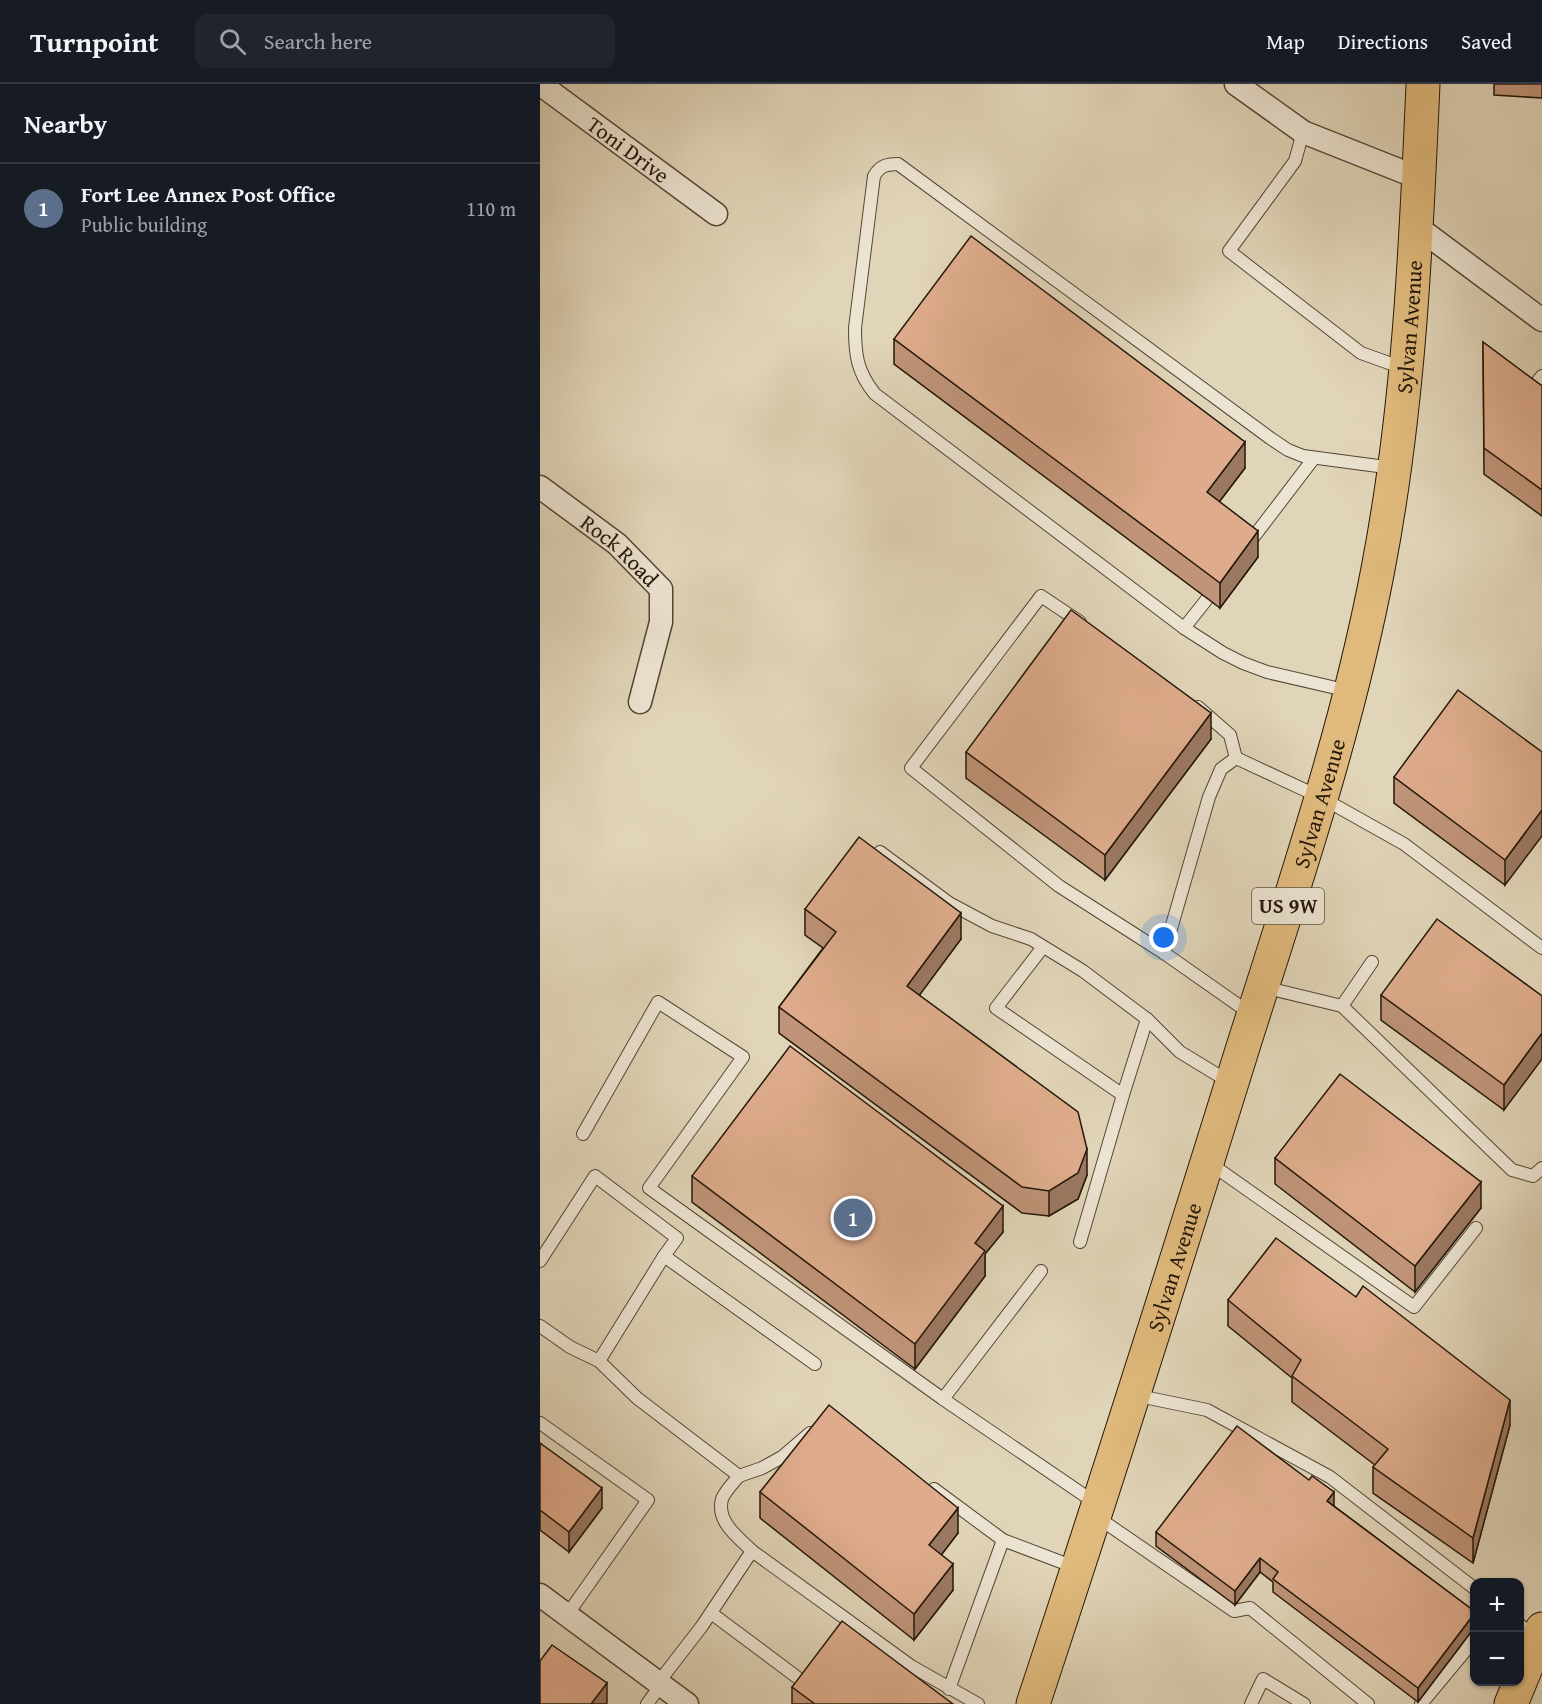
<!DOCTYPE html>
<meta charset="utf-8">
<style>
body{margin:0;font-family:"Gentium Book Plus",serif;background:#20242c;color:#f1f3f6}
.controls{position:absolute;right:18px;bottom:18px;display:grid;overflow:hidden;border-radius:12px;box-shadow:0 2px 4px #0004}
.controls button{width:54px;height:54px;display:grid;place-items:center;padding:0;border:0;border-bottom:2px solid #363941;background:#171b24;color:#f1f3f6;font:30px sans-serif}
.you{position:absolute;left:624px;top:854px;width:21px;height:21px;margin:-15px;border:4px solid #fff;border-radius:50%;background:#1a73e8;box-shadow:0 0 0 9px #1a73e833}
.badge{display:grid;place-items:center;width:39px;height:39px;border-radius:50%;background:#d93025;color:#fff;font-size:20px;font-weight:700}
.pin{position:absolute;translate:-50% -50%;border:3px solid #fff;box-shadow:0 2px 6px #0006}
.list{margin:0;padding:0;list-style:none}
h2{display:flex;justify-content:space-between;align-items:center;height:78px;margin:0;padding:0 24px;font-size:26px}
h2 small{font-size:20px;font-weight:400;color:#9ea1a6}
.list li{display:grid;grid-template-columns:39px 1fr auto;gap:18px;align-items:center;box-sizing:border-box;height:90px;padding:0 24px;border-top:2px solid #363941}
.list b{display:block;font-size:22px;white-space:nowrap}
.list p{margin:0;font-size:20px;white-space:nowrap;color:#9ea1a6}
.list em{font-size:20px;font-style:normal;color:#9ea1a6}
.icon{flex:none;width:33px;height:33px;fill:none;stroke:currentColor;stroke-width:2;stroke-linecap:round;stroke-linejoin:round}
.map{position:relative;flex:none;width:1002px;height:1620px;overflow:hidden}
header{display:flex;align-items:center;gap:36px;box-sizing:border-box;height:84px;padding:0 30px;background:#171b24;border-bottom:2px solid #363941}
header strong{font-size:28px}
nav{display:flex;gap:33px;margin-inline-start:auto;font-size:21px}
.search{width:420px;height:54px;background:#20242c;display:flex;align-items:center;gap:15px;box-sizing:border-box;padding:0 21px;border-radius:12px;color:#9ea1a6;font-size:22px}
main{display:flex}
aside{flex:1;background:#171b24}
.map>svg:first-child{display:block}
</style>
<header>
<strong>Turnpoint</strong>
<div class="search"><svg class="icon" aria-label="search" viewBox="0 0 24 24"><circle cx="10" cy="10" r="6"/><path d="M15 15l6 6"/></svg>Search here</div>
<nav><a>Map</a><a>Directions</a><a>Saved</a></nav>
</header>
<main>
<aside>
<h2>Nearby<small></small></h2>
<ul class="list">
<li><span class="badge" style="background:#5c6f8a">1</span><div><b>Fort Lee Annex Post Office</b><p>Public building</p></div><em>110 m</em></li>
</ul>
</aside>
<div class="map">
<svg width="1002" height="1620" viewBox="0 0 1002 1620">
<rect width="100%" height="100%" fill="#e1d5b9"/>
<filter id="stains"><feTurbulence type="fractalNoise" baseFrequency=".00333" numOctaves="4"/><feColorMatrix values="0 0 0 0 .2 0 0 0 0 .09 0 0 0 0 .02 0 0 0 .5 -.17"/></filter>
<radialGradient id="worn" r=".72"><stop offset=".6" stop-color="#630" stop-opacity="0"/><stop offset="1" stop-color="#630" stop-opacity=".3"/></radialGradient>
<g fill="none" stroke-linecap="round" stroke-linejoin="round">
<g stroke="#534635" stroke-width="14">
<g id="service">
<polyline points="763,48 755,77 689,167 821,269 863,284"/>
<polyline points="1002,292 993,303 1002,310"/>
<polyline points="709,459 774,374"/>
<polyline points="540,538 501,512 371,684 519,802 624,869 711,930"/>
<polyline points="644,544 667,515"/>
<path d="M809,607L727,588L703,579L683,569L644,544L335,310C317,288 315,271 315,244L334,92C340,82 346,80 358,80L730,354L748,366L763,372L853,384"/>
<polyline points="658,623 690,651 696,674 782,714 864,760 1002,864"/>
<polyline points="340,768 409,819 452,842 491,855 543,887 607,935 640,968 691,999"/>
<polyline points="503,863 456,924 583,1011 540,1158"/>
<polyline points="624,869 669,713 681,685 696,674"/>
<polyline points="723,903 802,922 972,1086 993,1092 1002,1084"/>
<polyline points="802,922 832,878"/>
<polyline points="583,1011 607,935"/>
<polyline points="43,1050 118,918 203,973 109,1104 403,1315 557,1420"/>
<polyline points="668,1078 874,1223 936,1144"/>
<polyline points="0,1177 55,1092 137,1154 124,1172 275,1280"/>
<path d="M0,1242L30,1263L59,1277L97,1314L199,1392C194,1398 185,1407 182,1415C176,1438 198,1453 212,1467"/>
<polyline points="59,1277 124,1172"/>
<polyline points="594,1311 667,1326 790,1393 934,1504"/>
<polyline points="403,1315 501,1187"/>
<polyline points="0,1339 108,1416 27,1531"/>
<polyline points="199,1392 222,1384 242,1373 270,1349"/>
<polyline points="394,1405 463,1456"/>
<polyline points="557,1433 694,1527 710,1524 828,1620"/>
<polyline points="171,1529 262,1597"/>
<polyline points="980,1541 997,1555"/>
<polyline points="118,1599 162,1542 212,1467 371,1582 438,1620"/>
<polyline points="409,1605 463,1456 537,1484"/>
<polyline points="107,1620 121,1601"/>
<polyline points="711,1620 723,1595 764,1620"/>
<polyline points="881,1620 926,1566 934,1553"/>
</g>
</g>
<g stroke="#534635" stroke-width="25">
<g id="minor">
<path id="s1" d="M0,0L176,130"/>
<polyline points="696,0 763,48 879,94"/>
<polyline points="876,142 1002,236"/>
<path id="s2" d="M0,403L77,460L121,505V538L100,618"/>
<polyline points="0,1511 147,1620"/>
</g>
</g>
<g stroke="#241709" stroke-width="35">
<g id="primary">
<path id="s3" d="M493,1620C565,1402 635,1182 703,963C753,805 807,648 838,485C869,324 876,164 883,0"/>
<polyline points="971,1620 1002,1545"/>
</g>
</g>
<use href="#service" stroke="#ece4d2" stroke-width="12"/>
<use href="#minor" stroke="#ece4d2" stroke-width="22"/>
<use href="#primary" stroke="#e0ba7c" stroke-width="33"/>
</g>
<g fill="#bf9478" stroke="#241709" stroke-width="1.5">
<polygon points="954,0 1002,0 1002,14 954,11"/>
<polygon points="354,255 705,384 679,418 718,473 680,524 354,280"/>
<polygon points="943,258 1002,302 1002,432 944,390"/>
<polygon points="671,655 565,796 426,694 426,668"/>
<polygon points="1002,668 965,801 854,719 854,693"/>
<polygon points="265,825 421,855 379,911 547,1091 538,1115 509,1132 482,1129 239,949 239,923 283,864 265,851"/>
<polygon points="841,911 1002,912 964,1026 841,936"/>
<polygon points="735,1074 941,1124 875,1208 735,1100"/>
<polygon points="152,1092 463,1148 445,1170 445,1192 375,1285 152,1118"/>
<polygon points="688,1216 970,1341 933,1479 833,1409 833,1383 835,1381 752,1318 752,1294 688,1242"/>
<polygon points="0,1359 62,1424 29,1468 0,1446"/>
<polygon points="220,1408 418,1449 401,1471 413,1506 374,1556 220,1434"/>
<polygon points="794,1422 934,1527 934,1544 878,1618 733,1508 733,1498 720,1488 695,1521 616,1462 616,1448"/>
<polygon points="252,1603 413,1620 252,1620"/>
</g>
<g fill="#9b7862" stroke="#241709" stroke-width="1.5">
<polygon points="705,358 705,384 667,434 667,408"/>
<polygon points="718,447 718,473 680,524 680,499"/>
<polygon points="671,629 671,655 565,796 565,771"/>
<polygon points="1002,726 1002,752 965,801 965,776"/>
<polygon points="421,829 421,855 367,928 367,902"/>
<polygon points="1002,949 1002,975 964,1026 964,1001"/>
<polygon points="547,1065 547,1091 538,1115 509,1132 509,1107"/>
<polygon points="941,1098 941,1124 875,1208 875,1182"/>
<polygon points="463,1122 463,1148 445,1170 445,1192 375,1285 375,1260 435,1159"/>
<polygon points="970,1316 970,1341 933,1479 933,1454"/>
<polygon points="62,1404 62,1424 29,1468 29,1448"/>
<polygon points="794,1408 794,1422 787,1417"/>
<polygon points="418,1424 418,1449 389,1487 389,1461"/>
<polygon points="720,1474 720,1488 695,1521 695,1507"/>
<polygon points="413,1480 413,1506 374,1556 374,1530"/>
<polygon points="934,1530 934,1544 878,1618 878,1604"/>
<polygon points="67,1599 67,1619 66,1620 51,1620"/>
</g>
<g fill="#deac8c" stroke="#241709" stroke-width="1.5">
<polygon points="431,152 705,358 667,408 718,447 680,499 354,255"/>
<polygon points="943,258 1002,302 1002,406 944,364"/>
<polygon points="531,526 671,629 565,771 426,668"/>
<polygon points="918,606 1002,668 1002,726 965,776 854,693"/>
<polygon points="319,753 421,829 367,902 538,1028 547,1065 538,1089 509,1107 482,1103 239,923 296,848 265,825"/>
<polygon points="897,835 1002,912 1002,949 964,1001 841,911"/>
<polygon points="250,962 463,1122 435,1159 445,1167 375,1260 152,1092"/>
<polygon points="800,990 941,1098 875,1182 735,1074"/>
<polygon points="736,1154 816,1213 823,1202 970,1316 933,1454 833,1383 848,1365 752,1292 761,1276 688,1216"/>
<polygon points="289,1321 418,1424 389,1461 413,1480 374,1530 220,1408"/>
<polygon points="697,1342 769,1396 772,1392 794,1408 787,1417 934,1527 934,1530 878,1604 733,1495 738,1488 720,1474 695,1507 616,1448"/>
<polygon points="0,1359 62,1404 29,1448 0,1426"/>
<polygon points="302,1537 413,1620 275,1620 252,1603"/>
<polygon points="12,1561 67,1599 51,1620 0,1620 0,1577"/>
</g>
<g text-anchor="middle" stroke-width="6" stroke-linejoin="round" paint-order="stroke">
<rect fill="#ece4d2" stroke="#605445" stroke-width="1.5" x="712" y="804" width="72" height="36" rx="4.5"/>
<g font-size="21" font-weight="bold" fill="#241709">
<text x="748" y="829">US 9W</text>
</g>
<g font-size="22" fill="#241709" stroke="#ece4d2">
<text dy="8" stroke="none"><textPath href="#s1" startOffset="110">Toni Drive</textPath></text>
<text dy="8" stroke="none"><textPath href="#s3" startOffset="1431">Sylvan Avenue</textPath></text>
<text dy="8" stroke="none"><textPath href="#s2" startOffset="102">Rock Road</textPath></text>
<text dy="8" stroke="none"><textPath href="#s3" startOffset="945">Sylvan Avenue</textPath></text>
<text dy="8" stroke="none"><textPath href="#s3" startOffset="459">Sylvan Avenue</textPath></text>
</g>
</g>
<rect width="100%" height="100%" filter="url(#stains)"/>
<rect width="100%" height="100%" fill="url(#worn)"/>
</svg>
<div class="controls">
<button>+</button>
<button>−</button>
</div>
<div class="you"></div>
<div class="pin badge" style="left:313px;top:1134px;background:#5c6f8a">1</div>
</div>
</main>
